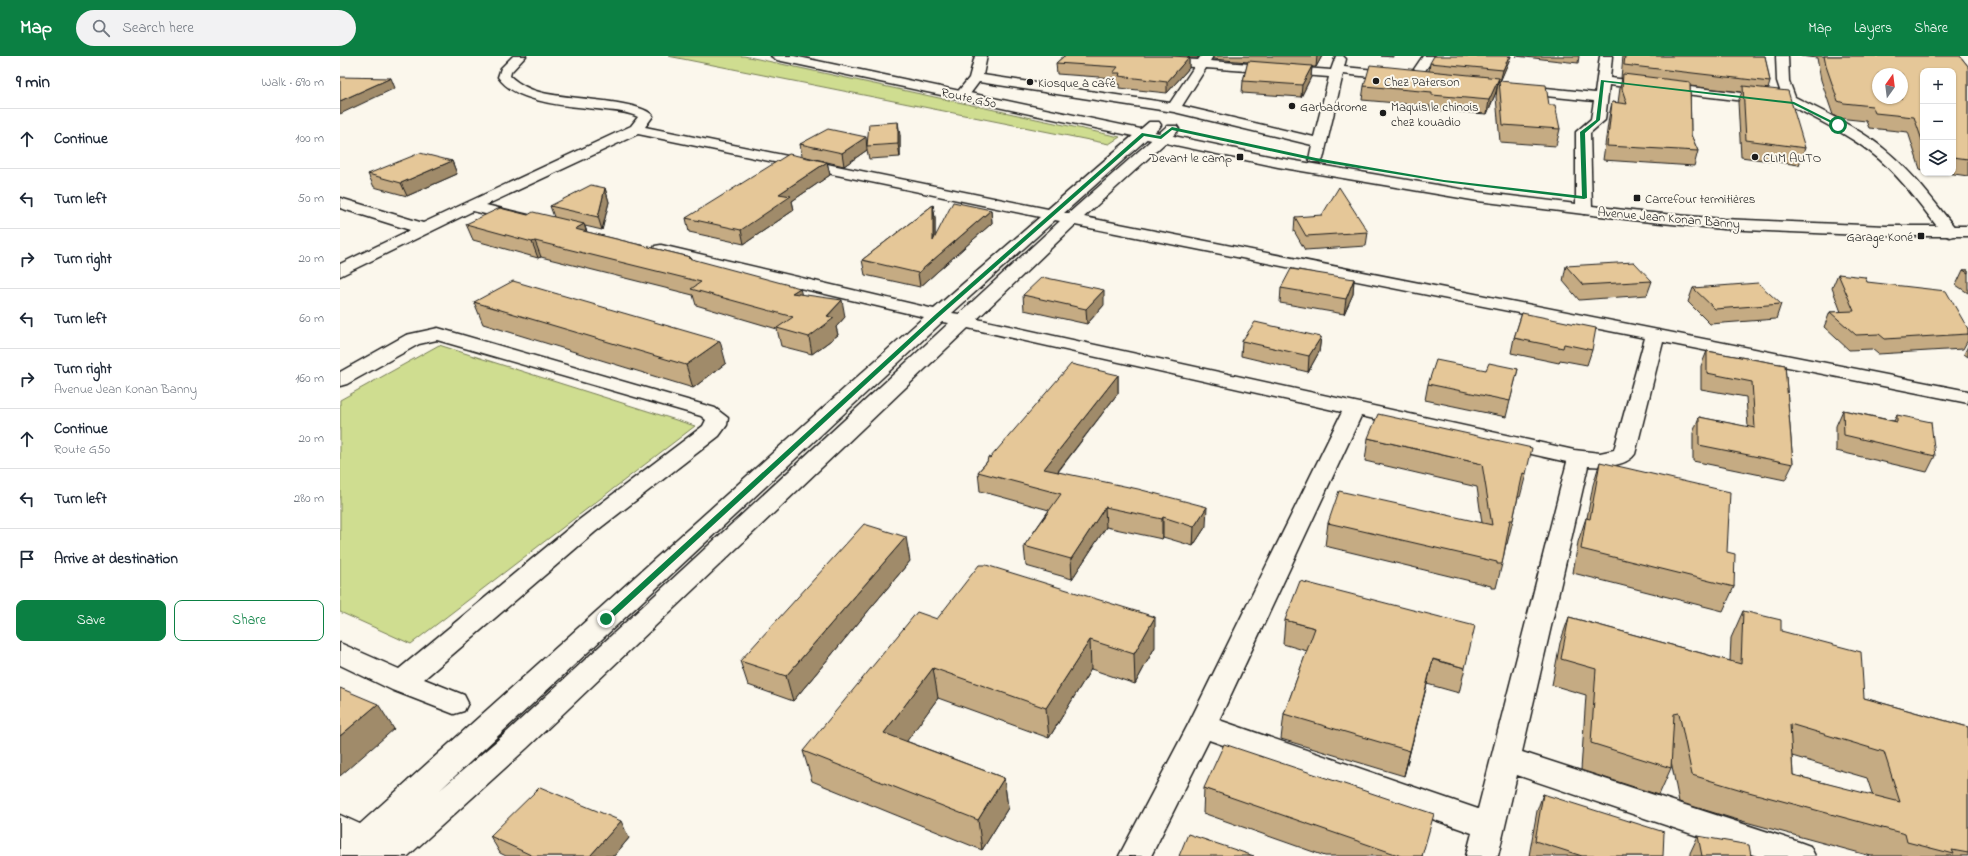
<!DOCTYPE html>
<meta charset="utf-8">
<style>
body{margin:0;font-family:"Indie Flower",sans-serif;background:#f2f2f3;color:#1f2937}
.controls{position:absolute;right:12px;top:12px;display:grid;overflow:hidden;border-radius:8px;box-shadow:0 1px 3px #0004}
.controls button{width:36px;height:36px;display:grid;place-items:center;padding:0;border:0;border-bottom:1px solid #e0e1e3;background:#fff;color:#1f2937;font:20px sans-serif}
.compass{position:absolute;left:1532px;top:12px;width:36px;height:36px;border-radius:50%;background:#fff;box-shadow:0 1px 3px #0004;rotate:14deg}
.stop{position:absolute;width:12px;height:12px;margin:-9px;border:3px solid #0b8043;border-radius:50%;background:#fff}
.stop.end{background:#0b8043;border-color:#fff;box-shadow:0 1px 4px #0008}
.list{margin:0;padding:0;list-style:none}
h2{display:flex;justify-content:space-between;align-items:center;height:52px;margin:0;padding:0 16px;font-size:17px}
h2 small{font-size:13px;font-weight:400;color:#747a83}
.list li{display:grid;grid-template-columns:26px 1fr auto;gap:12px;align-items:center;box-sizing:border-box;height:60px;padding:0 16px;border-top:1px solid #e0e1e3}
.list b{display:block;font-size:15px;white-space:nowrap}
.list p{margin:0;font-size:13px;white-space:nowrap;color:#747a83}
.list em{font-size:13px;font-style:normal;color:#747a83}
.actions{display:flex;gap:8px;padding:12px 16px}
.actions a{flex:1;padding:9px 0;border:1px solid #0b8043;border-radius:8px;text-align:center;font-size:14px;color:#0b8043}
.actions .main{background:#0b8043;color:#fff}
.icon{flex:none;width:22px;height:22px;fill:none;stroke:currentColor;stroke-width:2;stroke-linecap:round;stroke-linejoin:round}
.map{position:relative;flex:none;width:1628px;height:800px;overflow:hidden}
header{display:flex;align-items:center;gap:24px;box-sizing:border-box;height:56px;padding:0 20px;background:#0b8043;color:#fff}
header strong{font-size:19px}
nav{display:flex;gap:22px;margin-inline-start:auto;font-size:14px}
.search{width:280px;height:36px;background:#f2f2f3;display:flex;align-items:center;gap:10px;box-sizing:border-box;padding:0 14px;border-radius:22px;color:#747a83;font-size:15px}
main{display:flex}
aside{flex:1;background:#fff}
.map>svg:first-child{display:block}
</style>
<header>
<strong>Map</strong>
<div class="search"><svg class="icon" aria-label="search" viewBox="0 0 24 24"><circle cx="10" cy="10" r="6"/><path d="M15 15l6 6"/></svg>Search here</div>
<nav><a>Map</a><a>Layers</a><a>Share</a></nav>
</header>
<main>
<aside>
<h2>9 min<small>Walk · 690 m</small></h2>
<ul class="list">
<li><svg class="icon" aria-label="ahead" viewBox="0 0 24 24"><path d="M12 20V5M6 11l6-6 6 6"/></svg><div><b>Continue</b></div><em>100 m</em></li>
<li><svg class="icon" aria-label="left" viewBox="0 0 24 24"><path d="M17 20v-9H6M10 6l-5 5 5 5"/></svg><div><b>Turn left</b></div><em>50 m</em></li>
<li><svg class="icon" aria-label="right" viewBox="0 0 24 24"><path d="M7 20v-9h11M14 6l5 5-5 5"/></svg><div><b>Turn right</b></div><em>20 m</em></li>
<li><svg class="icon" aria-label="left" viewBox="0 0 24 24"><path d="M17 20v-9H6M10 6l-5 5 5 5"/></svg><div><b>Turn left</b></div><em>60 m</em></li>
<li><svg class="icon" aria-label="right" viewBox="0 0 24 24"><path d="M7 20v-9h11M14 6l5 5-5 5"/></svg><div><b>Turn right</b><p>Avenue Jean Konan Banny</p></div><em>160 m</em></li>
<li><svg class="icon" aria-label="ahead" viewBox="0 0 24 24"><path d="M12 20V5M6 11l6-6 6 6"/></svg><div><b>Continue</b><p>Route G50</p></div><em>20 m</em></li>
<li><svg class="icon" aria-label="left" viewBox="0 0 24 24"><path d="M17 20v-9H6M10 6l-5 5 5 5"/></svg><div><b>Turn left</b></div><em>280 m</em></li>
<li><svg class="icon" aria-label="arrive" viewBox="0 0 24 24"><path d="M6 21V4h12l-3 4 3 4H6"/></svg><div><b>Arrive at destination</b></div></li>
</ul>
<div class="actions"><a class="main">Save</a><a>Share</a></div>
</aside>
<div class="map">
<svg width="1628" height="800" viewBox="0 0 1628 800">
<rect width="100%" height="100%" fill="#fbf7ec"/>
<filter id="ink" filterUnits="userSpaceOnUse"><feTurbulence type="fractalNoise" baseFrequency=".025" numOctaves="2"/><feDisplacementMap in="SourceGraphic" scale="8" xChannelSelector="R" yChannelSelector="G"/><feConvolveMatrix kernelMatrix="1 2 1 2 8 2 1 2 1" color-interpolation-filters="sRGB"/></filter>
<g filter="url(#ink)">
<g fill="#cfdd90" stroke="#767c56">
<polygon points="328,0 404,0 780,81 769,88"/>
<polygon points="99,289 355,370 71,588 0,556 0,344"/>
</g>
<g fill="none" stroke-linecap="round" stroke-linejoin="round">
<g stroke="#1c1c1c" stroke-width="3">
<g id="minor">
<path d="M173,0H186L171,16L170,20C180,29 190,34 203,37C225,43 302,44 313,60L305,71L708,153L809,66H819L821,69L819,72L724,157H729L827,70H837L839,73L837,76L744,161L1628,335V347L1323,286L1295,398C1286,411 1262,411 1248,410L1182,696L1459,786L1470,790L1475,800H1417L1177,719L1158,800H1126L1132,777L869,684L811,800H779L849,667L1002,356L628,272L187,692L68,800H0V759L20,768L584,261L315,198L313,194L315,190L321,189L594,253L700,161L298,78L146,149L188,159L190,162L188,165L182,167L133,155L0,220V208L70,174L0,152V142L83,167L291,70L298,61C288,56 276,55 265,54C234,50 177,49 158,21L161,12ZM715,164L720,165L619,258L612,257ZM735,169L1305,282L1274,394L1260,397L1234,394L637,263ZM602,266L609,267L167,676L100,734ZM1021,360L1227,406L1138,753L879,664Z"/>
<path d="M635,0H647L643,19L830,47L854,11L820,9L814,5L816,2L858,4L861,0H873L870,5L991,14L996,0H1003L1006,3L1004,11L1057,16L1063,20L1057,24L1003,18L983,103L981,106H971L969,103L972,89L834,56L639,26L627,42H617L615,39L629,22ZM866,12L989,21L974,81L842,50Z"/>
<polygon points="1083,0 1095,0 1078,25 1070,25 1068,22"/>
<polygon points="1260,0 1272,0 1270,22 1430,40 1435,41 1437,44 1435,47 1430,48 1269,29 1265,64 1250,77 1252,153 1250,156 1244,158 1238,156 1236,153 1236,76 1251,63 1254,45 1127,32 1121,28 1127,24 1255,37"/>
<path d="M1436,0H1448L1449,25L1455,41C1486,57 1523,74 1549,97C1575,119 1595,147 1616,173L1618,176L1616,179L1610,181L1604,179C1583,153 1564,125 1539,103C1511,79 1476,63 1444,46L1437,25Z"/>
<polygon points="98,272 375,352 388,362 387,369 379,380 255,476 84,623 124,639 128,647 124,655 114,658 52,634 0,609 0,587 59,613 239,464 363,370 366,364 361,360 97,284 79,288 7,328 0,330 0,316 66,279"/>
</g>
</g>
<g stroke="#1c1c1c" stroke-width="3">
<polygon id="tertiary" points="431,0 454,0 938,102 1138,136 1301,156 1383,163 1546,170 1628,170 1628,180 1546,180 1383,173 1301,165 1138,145 938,111 437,4"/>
</g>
<use href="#minor" fill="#fbf7ec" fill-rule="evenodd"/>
<use href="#tertiary" fill="#fbf7ec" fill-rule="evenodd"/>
</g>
<g fill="#c5ab83" stroke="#1c1c1c" fill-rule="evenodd">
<polygon points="724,0 860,0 857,2 849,2 849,12 827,37 779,32 779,28 773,28 773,22 717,18 716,7"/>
<polygon points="873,0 982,0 976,11 972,11 971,21 961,41 902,37 903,25 908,6 873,3"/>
<polygon points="1041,0 1053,0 1053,1"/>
<polygon points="1171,0 1160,25 1209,49 1220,73 1216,90 1160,86 1156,41 1158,25 1156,36 1147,58 1090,54 1090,50 1022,44 1024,30 1089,15 1090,7"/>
<polygon points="1176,0 1239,0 1238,7"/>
<polygon points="1283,0 1425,0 1430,26 1428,33 1465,92 1459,109 1401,101 1398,46 1402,36 1350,30 1351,79 1358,95 1354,110 1263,104 1269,60 1272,46 1278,47 1280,32 1282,22 1281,22"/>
<polygon points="1461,0 1620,0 1628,10 1628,120 1607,117 1613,117 1613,15 1583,15 1583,114 1580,113 1568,76 1529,72 1526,65 1498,62 1493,59 1481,24 1477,2"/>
<polygon points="560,79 560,101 529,103 527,94 504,110 487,106 490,119 452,145 454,154 404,188 349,176 346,162 484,105 462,100 460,88 527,88"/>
<polygon points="112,105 117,118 67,140 34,131 28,118"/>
<polygon points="265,132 269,146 262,174 245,170 247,176 350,201 351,203 462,239 505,261 496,271 498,279 472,298 441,290 437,273 356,249 353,239 201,201 198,202 133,184 126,168 188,159 214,161 210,150"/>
<polygon points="593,149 595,162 595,181 651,154 652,167 580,231 525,219 522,204"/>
<polygon points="955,161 1028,176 1026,190 965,194 954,175"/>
<polygon points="1226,210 1312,225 1307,239 1239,244 1223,225"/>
<polygon points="1623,214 1628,214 1628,237 1616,229"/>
<polygon points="1498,218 1527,226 1628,273 1628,284 1623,293 1538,298 1532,293 1509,294 1484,271 1490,256 1501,256 1492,232"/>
<polygon points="1014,223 1013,238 1004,258 940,247 941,232"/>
<polygon points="1353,232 1441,248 1436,263 1370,268 1348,246"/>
<polygon points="683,239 764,249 747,268 684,254"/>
<polygon points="134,246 386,307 353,332 143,268"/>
<polygon points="1182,257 1252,294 1247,309 1220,304 1219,307 1171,297 1174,282"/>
<polygon points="981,281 979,296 968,316 901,300 902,285"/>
<polygon points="1628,290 1628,301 1624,298"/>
<polygon points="1367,295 1445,309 1453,408 1445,424 1353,405 1353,377 1359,361 1408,371 1406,341 1361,333 1361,310"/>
<polygon points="1178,313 1166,361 1085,344 1088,328 1146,314"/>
<polygon points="778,319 778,337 718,416 866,470 853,490 823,481 822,483 766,471 732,523 686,510 684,490 709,454 640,435 638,416 650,402"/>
<polygon points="1503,354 1554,365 1557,359 1595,400 1587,416 1496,395 1496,370"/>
<polygon points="1028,382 1186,418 1180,441 1178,441 1173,464 1167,488 1166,488 1162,508 1156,532 1151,532 1151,530 985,490 988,467 1142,467 1137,431 1025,405"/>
<polygon points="1260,406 1387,496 1394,531 1383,555 1233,517 1238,486 1246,462 1247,462 1253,429"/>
<polygon points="570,505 453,645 408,629 400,605"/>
<path d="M1403,555L1441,575L1524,642L1628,671V800H1531L1391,762L1339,746L1331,705V712L1319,739L1241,714L1246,639L1212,629L1220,587L1229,561L1390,605L1391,582ZM1452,700L1527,722L1533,740L1453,719Z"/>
<polygon points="597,563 815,591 795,628 751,613 709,682 598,642 566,685 664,722 668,752 642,794 472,725 463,695"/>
<polygon points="945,564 1125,612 1119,637 1087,628 1064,720 941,683 944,658 967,595 943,588"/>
<polygon points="864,732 1083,800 985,800 863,757"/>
<polygon points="1203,738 1323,800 1189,800 1197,755"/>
<polygon points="150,780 289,782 274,800 166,800 160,797"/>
<polygon points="1358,780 1411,800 1350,800 1350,797"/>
</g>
<g fill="#a08b6a" stroke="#1c1c1c">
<polygon points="977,0 982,0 976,11"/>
<polygon points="1169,0 1171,0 1160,26 1163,14"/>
<polygon points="849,1 849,12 827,37 827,26"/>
<polygon points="972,10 971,21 961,41 962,29"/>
<polygon points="51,22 55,32 0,58 0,45"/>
<polygon points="1159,22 1156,36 1147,58 1149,44"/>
<polygon points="558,66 560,79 560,101 558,88"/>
<polygon points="526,81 527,94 504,110 502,97"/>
<polygon points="112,105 117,118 67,140 61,127"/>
<polygon points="487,106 490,119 452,145 454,154 404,188 401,174 439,138"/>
<polygon points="265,132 269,146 262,174 258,161"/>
<polygon points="593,149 595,162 595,199 593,185"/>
<polygon points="651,154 652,167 580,231 578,217"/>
<polygon points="244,168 249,184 235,173"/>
<polygon points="195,185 201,201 198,202 192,186"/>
<polygon points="1014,223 1013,238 1004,258 1006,243"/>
<polygon points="460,232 464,249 452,237"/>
<polygon points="764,234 764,249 747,268 746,253"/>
<polygon points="502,244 505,261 496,271 498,279 472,298 469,281"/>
<polygon points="981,281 979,296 968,316 969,300"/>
<polygon points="380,285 386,307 353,332 346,309"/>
<polygon points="778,319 778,337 705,432 704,413"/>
<polygon points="765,451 766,471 732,523 731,503"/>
<polygon points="867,451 866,470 853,490 854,471"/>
<polygon points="823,461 823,481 822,483 822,463"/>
<polygon points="566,481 570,505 453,645 446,620"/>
<polygon points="815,561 815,591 795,628 794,598"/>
<polygon points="750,584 751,613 709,682 706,652"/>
<polygon points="1093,603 1087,628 1064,720 1070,695"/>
<polygon points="593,612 598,642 551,707 544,677"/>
<polygon points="38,648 54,673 0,720 0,680"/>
<polygon points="664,722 668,752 642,794 638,764"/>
<polygon points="281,765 289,782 274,800 250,800"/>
</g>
<g fill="#e5c798" stroke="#1c1c1c" fill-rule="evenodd">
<polygon points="724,0 831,0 849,1 827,26 779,20 780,17 773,17 778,11 716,7"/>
<polygon points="1094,0 1169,0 1163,14 1090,7"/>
<polygon points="1285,0 1425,0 1430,26 1284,9"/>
<path d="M1484,0H1620L1628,10V103L1613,101V15H1583V87L1574,61L1535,57L1532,50L1504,47L1498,45L1486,10ZM1538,18H1562V42H1538Z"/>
<polygon points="908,5 972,10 962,29 903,25"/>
<polygon points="1030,9 1159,22 1149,44 1092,39 1092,36 1024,30"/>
<polygon points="1283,18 1350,26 1351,79 1358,95 1267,90 1272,46 1287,48 1282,33"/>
<polygon points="0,21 51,22 0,45"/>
<polygon points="1159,25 1206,29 1209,49 1215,49 1220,73 1163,69"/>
<polygon points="1403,30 1448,35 1465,92 1406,84"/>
<polygon points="558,66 558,88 527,90 529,68"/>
<polygon points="488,73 526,81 502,97 460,88"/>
<polygon points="80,97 112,105 61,127 28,118"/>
<polygon points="449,98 487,106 439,138 451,140 401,174 346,162"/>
<polygon points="251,129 265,132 258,161 210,150"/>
<polygon points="999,131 1028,176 966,180 955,161 982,159"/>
<polygon points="613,146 651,154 578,217 522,204 593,149 593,185"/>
<polygon points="160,152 188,159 193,156 244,168 235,173 350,201 348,202 460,232 452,237 502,244 487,260 494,262 469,281 437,272 453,261 351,233 361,226 195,185 192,186 126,168"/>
<polygon points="1294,206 1312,225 1243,229 1226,210"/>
<polygon points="951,213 1014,223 1006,243 941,232"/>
<polygon points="1623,214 1628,214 1628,217"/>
<polygon points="1498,218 1525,221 1527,226 1606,235 1628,273 1628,278 1545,283 1539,278 1516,279 1490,256 1514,255"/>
<polygon points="702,221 764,234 746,253 683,239"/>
<polygon points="173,225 380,285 346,309 134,246"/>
<polygon points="1418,227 1441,248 1375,253 1353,232"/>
<polygon points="1182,257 1256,272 1252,294 1224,288 1223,292 1174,282"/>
<polygon points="915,266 981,281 969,300 902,285"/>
<polygon points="1367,295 1445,309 1453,408 1359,389 1359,361 1415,372 1412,326 1367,317"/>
<polygon points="1096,304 1146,314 1149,307 1178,313 1170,345 1088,328"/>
<polygon points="731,308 778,319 704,413 798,433 867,451 854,471 823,461 822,463 765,451 731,503 684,490 721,438 638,416 647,406 648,401 650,402"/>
<polygon points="1503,354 1557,366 1557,359 1591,366 1595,400 1504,379"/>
<polygon points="1038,358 1192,392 1186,418 1183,417 1173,464 1170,464 1162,508 1157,508 1157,506 988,467 999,435 1152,469 1142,408 1028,382"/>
<polygon points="1260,406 1390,436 1387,496 1395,498 1394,531 1241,493 1246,462 1250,463"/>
<polygon points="524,468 566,481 446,620 400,605"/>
<polygon points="639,509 646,509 815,561 794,598 750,584 706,652 593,612 544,677 664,722 638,764 463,695 577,556 597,563"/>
<polygon points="960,525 1135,570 1125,612 1093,603 1070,695 944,658 975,572 945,564"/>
<path d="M1403,555L1441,564V575L1521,596L1524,642L1628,671V797L1612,794L1614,798L1567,786L1565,778L1405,735L1352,719L1339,657L1334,658L1331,712L1251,687L1256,613L1221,603L1229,561L1401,608ZM1450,668L1544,696L1560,746L1453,719Z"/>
<polygon points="0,632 38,648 0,680"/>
<polygon points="884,688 1094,758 1082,800 1061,800 864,732"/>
<polygon points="200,731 281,765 250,800 193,800 150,780"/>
<polygon points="1203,738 1324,776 1323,800 1242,800 1195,785"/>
<polygon points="848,778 914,800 839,800"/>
<polygon points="1358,780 1409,789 1411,800 1362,800"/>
</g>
</g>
<polygon fill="#0b8043" points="1261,24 1454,46 1500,69 1497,70 1453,48 1264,26 1260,64 1245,77 1247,142 1244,143 1104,126 976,105 832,74 821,83 804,80 600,260 269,565 263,565 262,563 596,258 802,77 820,80 832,71 976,102 1104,124 1242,140 1240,76 1256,64"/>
<g fill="#1c1c1c" stroke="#fbf7ec" stroke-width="1.5">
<circle cx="1036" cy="25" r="4"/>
<circle cx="690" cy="26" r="4"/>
<circle cx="952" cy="50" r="4"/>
<circle cx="1043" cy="57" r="4"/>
<rect x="896" y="97" width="8" height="8" rx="2"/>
<circle cx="1415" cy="101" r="4"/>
<rect x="1293" y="138" width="8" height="8" rx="2"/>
<rect x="1577" y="176" width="8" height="8" rx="2"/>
</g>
<g text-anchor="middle" stroke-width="4" stroke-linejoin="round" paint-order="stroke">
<g font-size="13" fill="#1c1c1c" stroke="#fbf7ec" text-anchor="start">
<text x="1044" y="30">Chez Paterson</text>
<text x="698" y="31">Kiosque à café</text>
<text x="960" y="55">Garbadrome</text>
<text x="1051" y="55">Maquis le chinois<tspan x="1051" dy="15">chez kouadio</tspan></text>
<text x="892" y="106" text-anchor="end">Devant le camp</text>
<text x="1423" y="106">CLIM AUTO</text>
<text x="1305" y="147">Carrefour termitières</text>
<text x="1573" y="185" text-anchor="end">Garage Koné</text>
</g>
<g font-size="13" fill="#1c1c1c" stroke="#fbf7ec">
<text transform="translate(629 41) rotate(12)" y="5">Route G50</text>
<text transform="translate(1329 161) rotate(5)" y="5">Avenue Jean Konan Banny</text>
</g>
</g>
</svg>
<div class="controls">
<button>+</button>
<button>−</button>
<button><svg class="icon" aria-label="layers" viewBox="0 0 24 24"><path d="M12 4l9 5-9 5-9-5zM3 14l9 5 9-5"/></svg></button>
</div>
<svg class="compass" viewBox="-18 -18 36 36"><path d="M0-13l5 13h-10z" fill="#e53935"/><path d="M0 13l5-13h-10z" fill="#747a83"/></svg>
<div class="stop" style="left:1498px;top:69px"></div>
<div class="stop end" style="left:266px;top:563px"></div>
</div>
</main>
